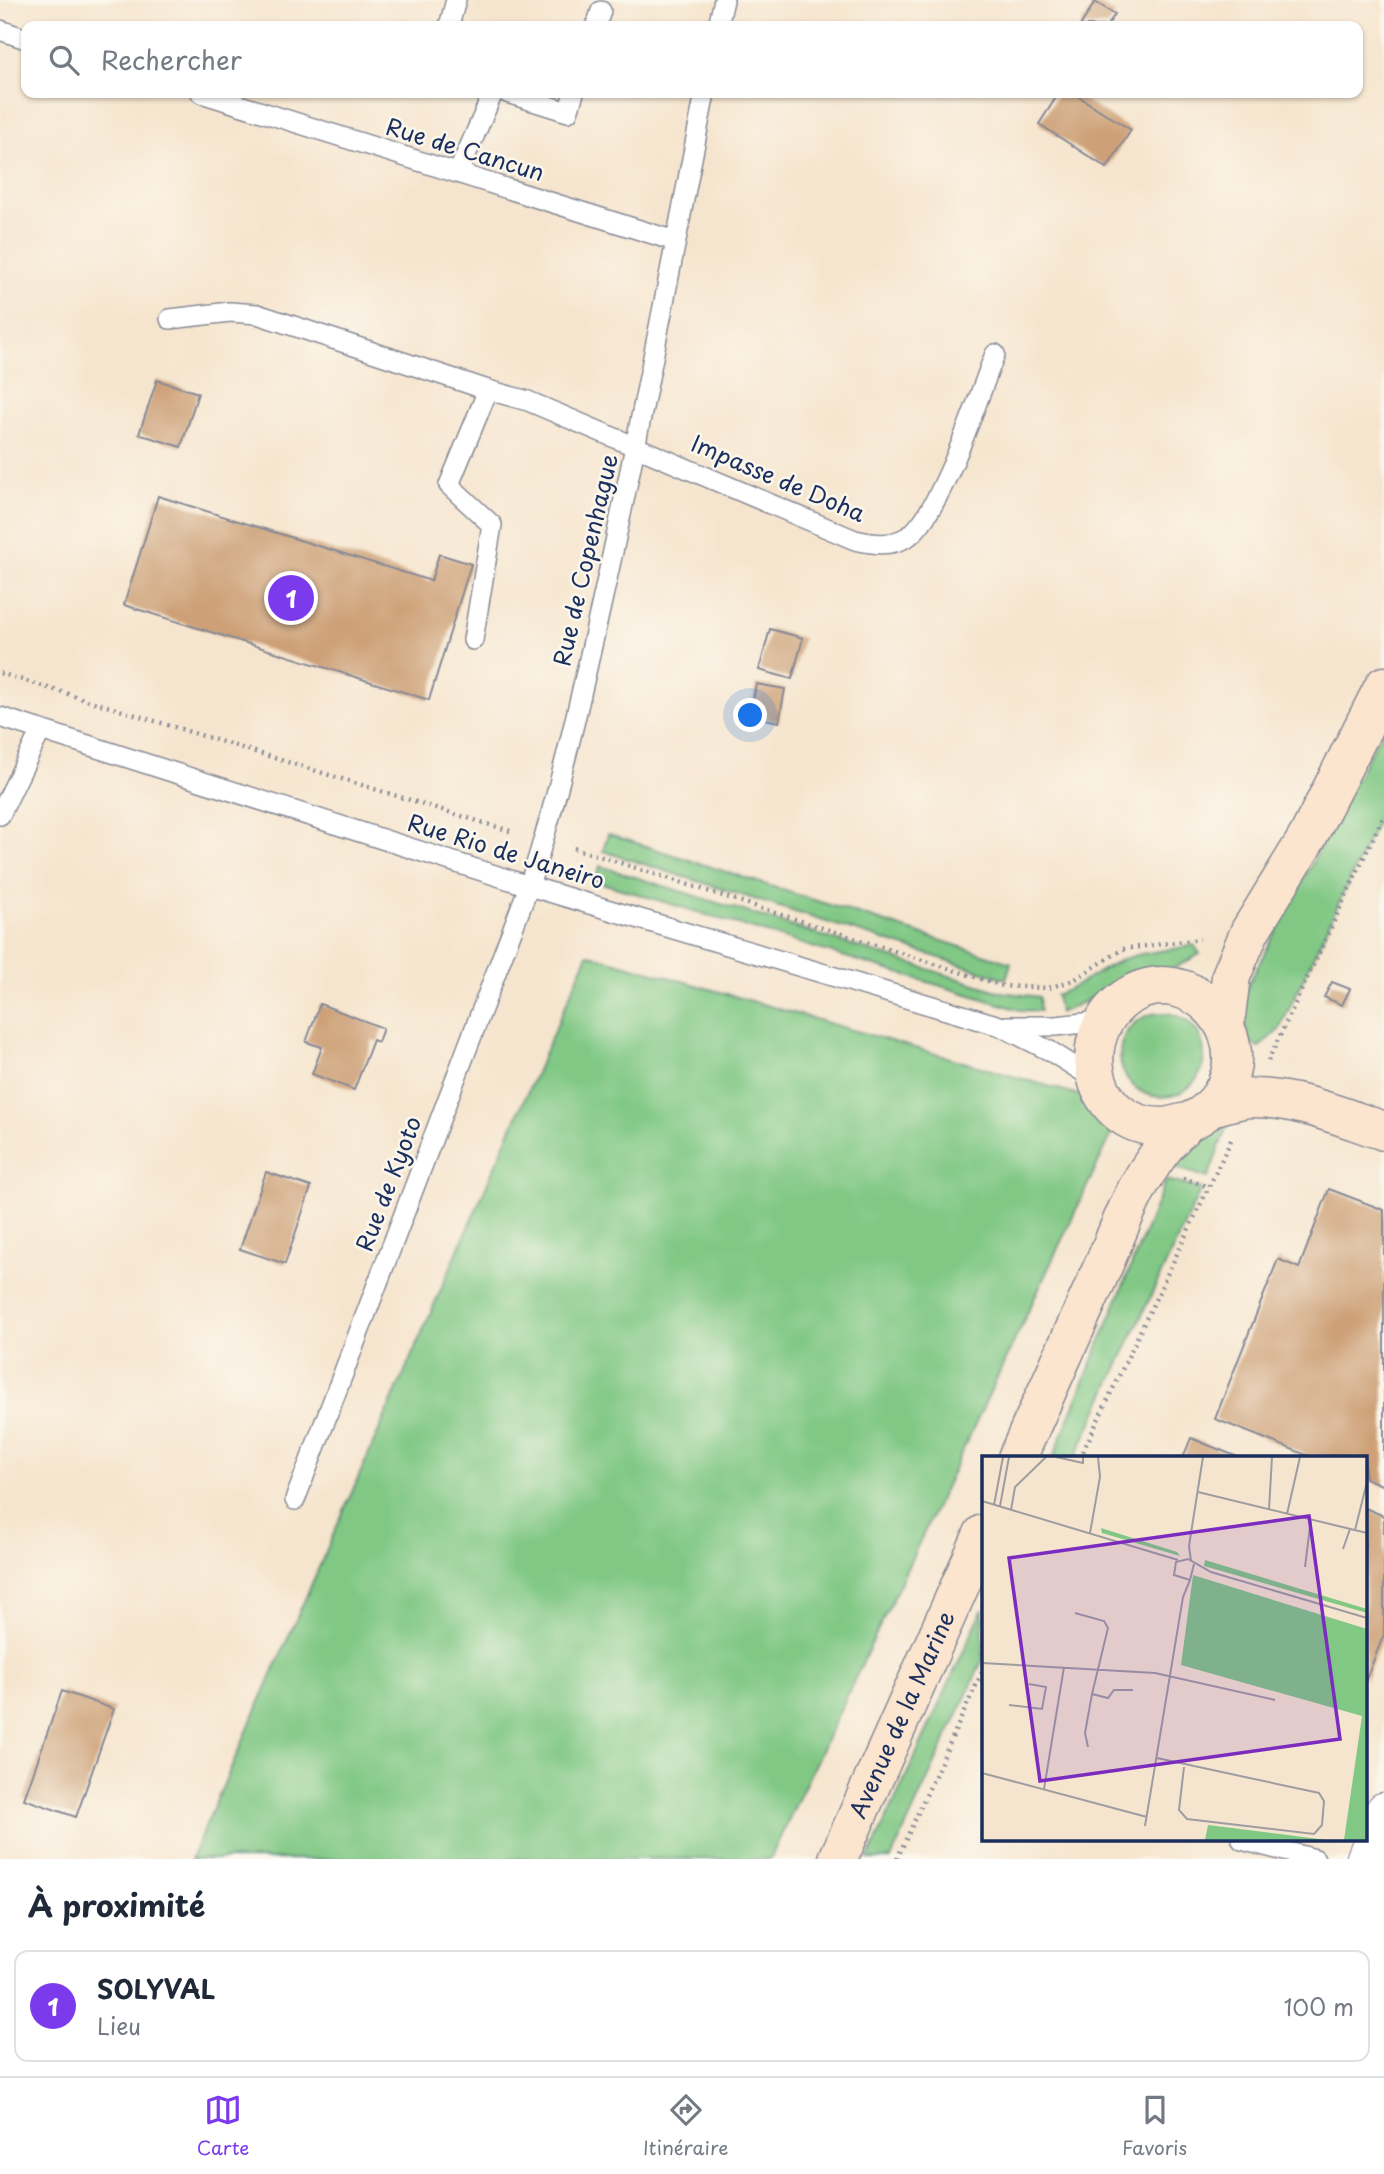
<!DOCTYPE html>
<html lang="fr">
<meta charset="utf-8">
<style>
body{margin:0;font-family:"Playpen Sans",sans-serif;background:#f2f2f3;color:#1f2937}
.you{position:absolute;left:751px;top:716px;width:24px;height:24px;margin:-18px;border:5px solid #fff;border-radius:50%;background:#1a73e8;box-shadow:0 0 0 10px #1a73e833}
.badge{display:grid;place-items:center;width:46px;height:46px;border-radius:50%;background:#7c3aed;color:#fff;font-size:23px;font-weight:700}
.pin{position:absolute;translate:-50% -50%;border:4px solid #fff;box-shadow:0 2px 7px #0006}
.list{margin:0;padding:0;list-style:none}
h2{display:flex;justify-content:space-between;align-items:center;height:91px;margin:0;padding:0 28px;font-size:30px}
h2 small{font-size:23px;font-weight:400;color:#747a83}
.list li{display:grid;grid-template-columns:46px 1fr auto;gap:21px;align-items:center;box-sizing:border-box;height:112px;margin:0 14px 14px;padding:0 14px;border:2px solid #e0e1e3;border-radius:14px}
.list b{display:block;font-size:26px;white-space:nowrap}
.list p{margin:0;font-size:23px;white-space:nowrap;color:#747a83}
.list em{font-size:23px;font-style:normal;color:#747a83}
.icon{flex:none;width:38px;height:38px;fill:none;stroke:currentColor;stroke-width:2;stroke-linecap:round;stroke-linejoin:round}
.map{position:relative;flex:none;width:1384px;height:1859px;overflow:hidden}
.search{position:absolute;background:#fff;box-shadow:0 2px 5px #0004;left:21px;right:21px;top:21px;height:77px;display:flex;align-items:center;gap:18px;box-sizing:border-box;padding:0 24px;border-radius:14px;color:#747a83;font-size:26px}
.sheet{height:217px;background:#fff}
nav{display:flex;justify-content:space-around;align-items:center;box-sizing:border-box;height:98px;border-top:2px solid #e0e1e3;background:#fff;font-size:19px;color:#747a83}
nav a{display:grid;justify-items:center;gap:4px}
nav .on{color:#7c3aed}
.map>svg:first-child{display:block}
</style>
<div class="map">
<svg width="1384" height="1859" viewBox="0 0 1384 1859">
<rect width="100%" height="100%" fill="#fbf7ec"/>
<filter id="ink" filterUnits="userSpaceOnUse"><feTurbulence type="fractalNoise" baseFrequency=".0143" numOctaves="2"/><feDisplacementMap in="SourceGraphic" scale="14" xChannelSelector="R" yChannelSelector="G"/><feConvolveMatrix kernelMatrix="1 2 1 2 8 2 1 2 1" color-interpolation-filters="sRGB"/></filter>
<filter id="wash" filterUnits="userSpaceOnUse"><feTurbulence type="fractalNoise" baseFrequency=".00686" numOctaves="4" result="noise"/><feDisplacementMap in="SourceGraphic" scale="28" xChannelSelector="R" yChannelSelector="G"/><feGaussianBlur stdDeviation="1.57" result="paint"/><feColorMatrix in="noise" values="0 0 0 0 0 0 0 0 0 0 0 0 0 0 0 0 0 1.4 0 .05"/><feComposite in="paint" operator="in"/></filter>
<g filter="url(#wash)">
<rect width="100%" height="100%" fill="#f6e5ce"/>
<g fill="#80c884" stroke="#4e7c71" stroke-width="2">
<path d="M1384,726V807L1279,1030L1259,1047L1250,1043C1243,1025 1244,1006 1247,987Z"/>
<polygon points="608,834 1011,963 1006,979 603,851"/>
<polygon points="600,866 1001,992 1039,997 1040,1011 1020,1010 595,881"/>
<path d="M1194,945L1200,954L1171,970L1116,987L1059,1013L1056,995C1079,987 1097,971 1119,961C1142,951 1169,951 1194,945Z"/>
<polygon points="588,954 1124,1108 770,1859 191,1859"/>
<circle cx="1162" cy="1055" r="42"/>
<polygon points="1230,1118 1208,1178 1171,1166 1180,1149"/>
<polygon points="1166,1180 1201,1189 1075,1458 1053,1458"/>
<polygon points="983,1609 983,1659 891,1859 868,1859"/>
</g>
<g id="blocks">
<g fill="#cda077">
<polygon points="1095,2 1115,14 1107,26 1080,26"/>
<polygon points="1059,93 1073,93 1131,130 1107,168 1039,124"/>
<polygon points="157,380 198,393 181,447 139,434"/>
<polygon points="158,496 431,581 439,554 471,564 429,700 124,605"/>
<polygon points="770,629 803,638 792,679 759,670"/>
<polygon points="756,684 785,689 779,722 750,716"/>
<polygon points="1332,982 1350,989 1342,1005 1324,997"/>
<polygon points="320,1004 383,1028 378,1042 373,1040 354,1090 312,1074 322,1047 306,1042"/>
<polygon points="266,1172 311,1187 285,1264 240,1249"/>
<polygon points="1329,1189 1384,1210 1384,1486 1365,1478 1365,1458 1314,1458 1215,1419 1278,1259 1299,1268"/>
<polygon points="1191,1438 1240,1458 1183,1458"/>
<polygon points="1365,1508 1384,1516 1384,1634 1365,1682"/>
<polygon points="62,1691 114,1709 76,1817 24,1799"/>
</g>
</g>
</g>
<g filter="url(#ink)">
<use href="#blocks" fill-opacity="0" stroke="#888a96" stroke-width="2"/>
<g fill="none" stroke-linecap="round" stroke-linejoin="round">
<g stroke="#888a96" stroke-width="22">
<g id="lane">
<polyline points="449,26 456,0"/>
<polyline points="596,26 601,11"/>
<polyline points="718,26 724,0"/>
<polyline points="0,30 26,39"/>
<polyline points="201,93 675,241"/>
<polyline points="507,93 568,112 574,93"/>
<polyline points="458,173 493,93"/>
<polyline points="170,319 230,312 257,314 488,390"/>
<path d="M473,640L492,525L449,485L488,390L528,401L855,540C873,544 890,547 907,537C940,517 979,394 995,354"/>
<polyline points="0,717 529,886 1000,1026 1050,1051 1096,1080"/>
<polyline points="0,815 41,730"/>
<polyline points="1006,1026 1056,1026 1102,1021"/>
<path d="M295,1500L529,886C558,798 578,709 598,619C638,444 670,268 705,93"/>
<polyline points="1242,1840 1315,1859"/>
</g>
</g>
<g stroke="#888a96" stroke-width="39">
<polyline id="street" points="1365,1859 1384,1811"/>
</g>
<g stroke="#888a96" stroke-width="41">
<g id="secondary">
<polyline points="1225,1024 1231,976 1250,931 1307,838 1384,686"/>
<path d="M1211,1107C1224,1104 1240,1098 1253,1098C1298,1098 1342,1117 1384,1131"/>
<path d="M1017,1458C1046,1394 1075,1329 1104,1264C1118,1232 1131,1194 1152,1164C1161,1150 1174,1135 1186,1124C1190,1120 1195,1119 1200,1116C1215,1106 1226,1090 1230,1074C1244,1021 1187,968 1136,992C1070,1024 1085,1127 1162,1127C1170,1127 1179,1123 1188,1122"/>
<path id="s1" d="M838,1859L983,1534"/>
</g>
</g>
<g stroke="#888a96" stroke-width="4.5" stroke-dasharray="2 5" stroke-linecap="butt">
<polyline points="0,673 510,831"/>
<polyline points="574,848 1003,986 1048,988 1074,980 1123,949 1200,939"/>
<polyline points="1268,1061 1384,815"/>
<polyline points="1183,1178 1209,1187"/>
<polyline points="1080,1458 1232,1138"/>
<polyline points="897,1859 983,1670"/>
</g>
<use href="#lane" stroke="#fff" stroke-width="19"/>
<use href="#street" stroke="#fff" stroke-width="37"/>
<use href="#secondary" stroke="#fbe5cf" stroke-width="38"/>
</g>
</g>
<g text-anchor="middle" stroke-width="5" stroke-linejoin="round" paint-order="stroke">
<g font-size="23" fill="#1b2f5e" stroke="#fbf7ec">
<text transform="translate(465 150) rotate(17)" y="8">Rue de Cancun</text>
<text transform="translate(778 479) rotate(23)" y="8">Impasse de Doha</text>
<text transform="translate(586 560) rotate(-77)" y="8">Rue de Copenhague</text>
<text transform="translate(506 852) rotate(17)" y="8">Rue Rio de Janeiro</text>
<text transform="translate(389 1184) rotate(-69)" y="8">Rue de Kyoto</text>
<text dy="8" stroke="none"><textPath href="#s1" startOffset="158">Avenue de la Marine</textPath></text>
</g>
</g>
<g transform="translate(982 1456)">
<rect width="385" height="385" fill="#f6e5ce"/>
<path d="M119,72L195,96L198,100L120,77ZM223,104L385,153V157L222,110ZM211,119L385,173V384H362L380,260L199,209ZM226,369L345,384H223Z" fill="#80c884"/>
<path fill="none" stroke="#9e9ca1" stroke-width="2" d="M74,1L101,7V1M216,36L385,77M0,45L196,104M12,49L21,1M18,50L27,1M287,53L290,1M29,54L33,31L64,1M305,58L318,1M373,74L385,26M108,77L118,21L116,1M361,93L368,73M209,105L207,90L221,1M212,108L208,124L192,119L194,106L206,103L229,116L385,162M323,111L329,63M93,157L122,165L126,172L110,238L126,242L132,234H151M0,207L173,217L293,244M27,249L60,253L64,231L47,228M106,291L103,277L110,238M175,302L337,337L342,345L340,369L332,378L205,363L197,354L202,311M0,317L165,361M62,333L82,211M163,370L201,141L208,124"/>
<path fill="#7b2cbf" fill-opacity="0.15" stroke="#7b2cbf" stroke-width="3.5" d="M327,60L358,283L58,325L27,102Z"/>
<rect width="385" height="385" fill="none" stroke="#1b2f5e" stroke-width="3.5"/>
</g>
</svg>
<div class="you"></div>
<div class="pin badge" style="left:291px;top:598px">1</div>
<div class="search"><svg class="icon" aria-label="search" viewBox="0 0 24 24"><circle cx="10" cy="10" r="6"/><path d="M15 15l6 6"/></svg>Rechercher</div>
</div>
<section class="sheet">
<h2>À proximité<small></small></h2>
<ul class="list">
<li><span class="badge">1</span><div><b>SOLYVAL</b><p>Lieu</p></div><em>100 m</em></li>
</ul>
</section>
<nav>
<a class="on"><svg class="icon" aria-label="map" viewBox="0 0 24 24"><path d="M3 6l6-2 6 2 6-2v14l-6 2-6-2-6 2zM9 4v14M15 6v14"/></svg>Carte</a>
<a><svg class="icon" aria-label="directions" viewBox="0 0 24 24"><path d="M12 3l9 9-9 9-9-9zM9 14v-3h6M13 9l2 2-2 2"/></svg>Itinéraire</a>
<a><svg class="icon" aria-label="saved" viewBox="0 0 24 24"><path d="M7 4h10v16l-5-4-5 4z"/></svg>Favoris</a>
</nav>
